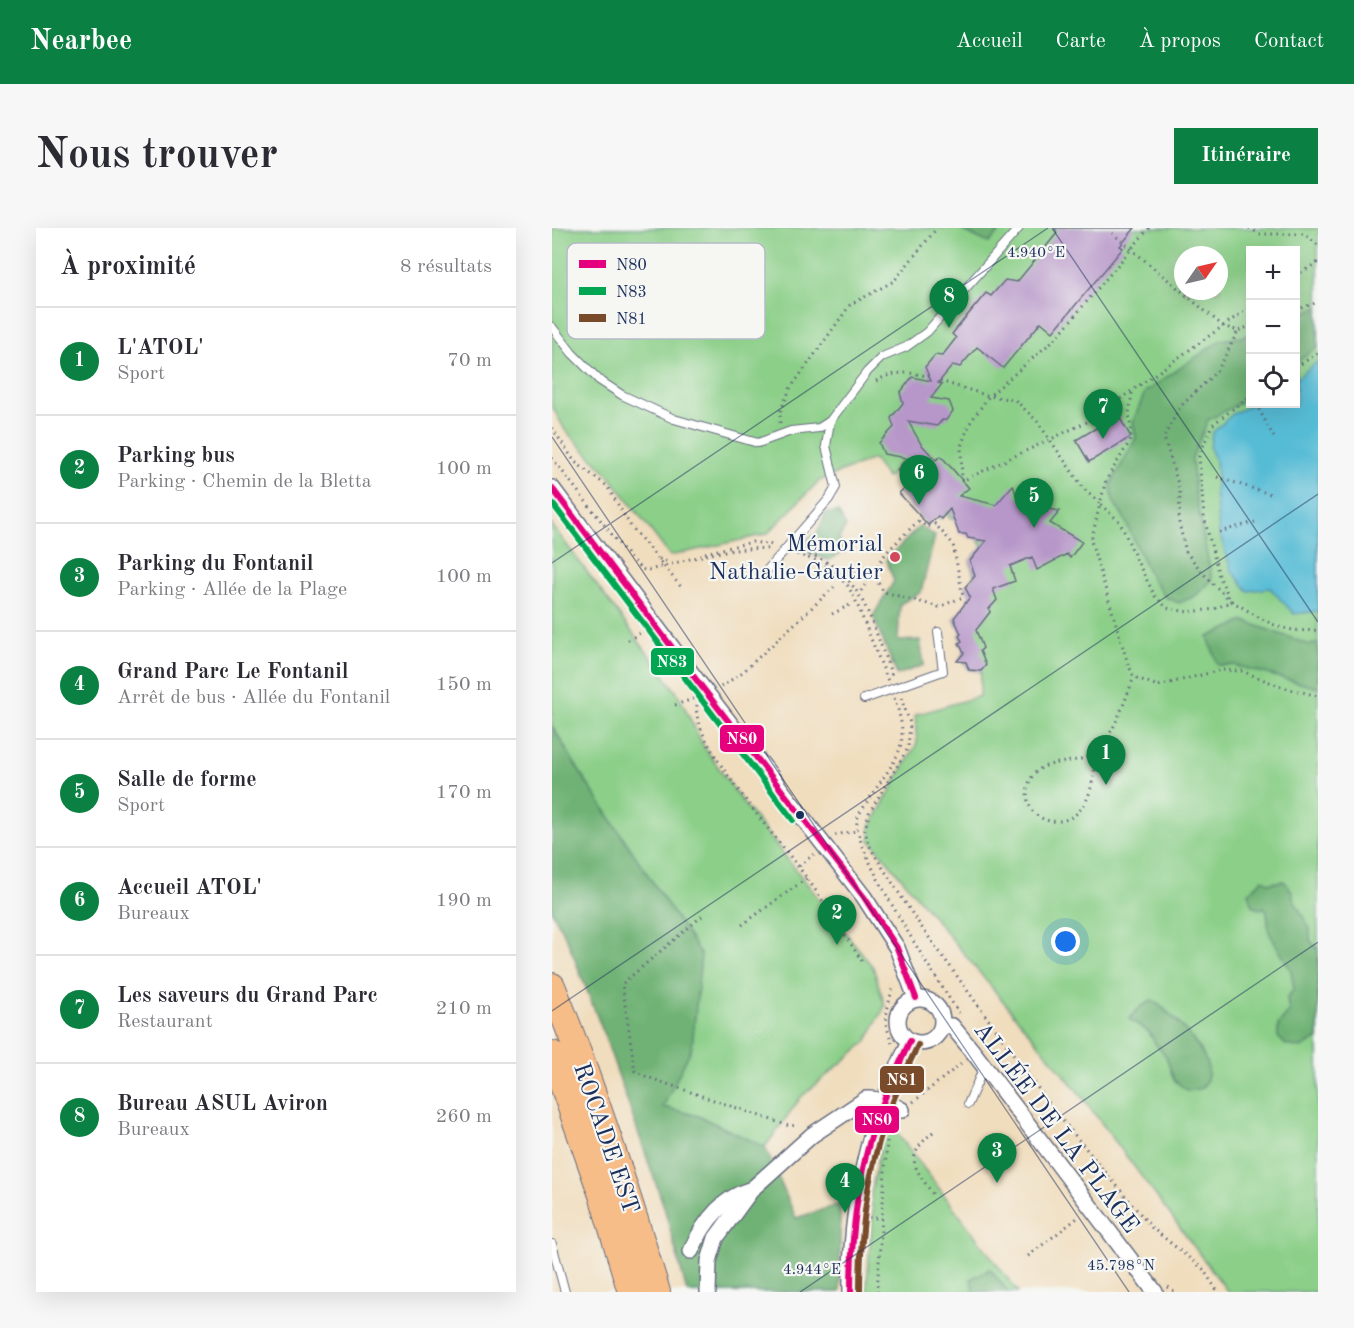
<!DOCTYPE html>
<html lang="fr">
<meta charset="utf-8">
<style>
body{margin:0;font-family:"Old Standard TT",serif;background:#f7f7f7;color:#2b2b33}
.controls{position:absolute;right:18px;top:18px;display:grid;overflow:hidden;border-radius:0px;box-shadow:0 6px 24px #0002}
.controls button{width:54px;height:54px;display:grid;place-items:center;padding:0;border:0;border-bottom:2px solid #e1e1e2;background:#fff;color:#2b2b33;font:30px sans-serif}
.compass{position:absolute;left:622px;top:18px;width:54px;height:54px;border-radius:50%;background:#fff;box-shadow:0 6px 24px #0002;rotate:56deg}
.you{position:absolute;left:514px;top:714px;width:21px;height:21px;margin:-15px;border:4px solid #fff;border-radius:50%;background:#1a73e8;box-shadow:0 0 0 9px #1a73e833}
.badge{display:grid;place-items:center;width:39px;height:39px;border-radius:50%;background:#0b8043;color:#fff;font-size:20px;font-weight:700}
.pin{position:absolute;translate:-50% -50px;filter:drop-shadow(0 2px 3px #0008)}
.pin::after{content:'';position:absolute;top:32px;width:21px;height:18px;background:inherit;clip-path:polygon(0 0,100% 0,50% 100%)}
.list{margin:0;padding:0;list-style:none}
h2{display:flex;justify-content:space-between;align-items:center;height:78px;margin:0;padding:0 24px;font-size:26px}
h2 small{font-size:20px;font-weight:400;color:#7c7c81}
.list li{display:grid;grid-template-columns:39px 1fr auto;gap:18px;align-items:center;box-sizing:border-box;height:108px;padding:0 24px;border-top:2px solid #e1e1e2}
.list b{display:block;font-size:22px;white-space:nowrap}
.list p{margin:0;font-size:20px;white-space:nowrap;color:#7c7c81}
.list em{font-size:20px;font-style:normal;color:#7c7c81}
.icon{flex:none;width:33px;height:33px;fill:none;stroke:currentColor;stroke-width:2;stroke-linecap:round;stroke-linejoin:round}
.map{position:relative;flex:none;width:766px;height:1064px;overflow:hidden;border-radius:0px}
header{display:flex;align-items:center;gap:36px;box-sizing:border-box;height:84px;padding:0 30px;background:#0b8043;color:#fff}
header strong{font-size:28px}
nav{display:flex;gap:33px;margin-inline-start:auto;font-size:21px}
.intro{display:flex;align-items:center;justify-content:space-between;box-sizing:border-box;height:144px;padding:0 36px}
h1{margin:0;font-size:42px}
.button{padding:15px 27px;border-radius:0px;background:#0b8043;color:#fff;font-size:21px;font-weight:700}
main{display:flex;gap:36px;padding:0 36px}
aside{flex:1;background:#fff;border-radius:0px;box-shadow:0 6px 24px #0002}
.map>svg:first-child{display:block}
</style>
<header>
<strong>Nearbee</strong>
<nav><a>Accueil</a><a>Carte</a><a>À propos</a><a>Contact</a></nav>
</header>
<div class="intro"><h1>Nous trouver</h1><a class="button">Itinéraire</a></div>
<main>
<aside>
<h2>À proximité<small>8 résultats</small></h2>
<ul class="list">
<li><span class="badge">1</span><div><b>L'ATOL'</b><p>Sport</p></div><em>70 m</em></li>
<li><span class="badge">2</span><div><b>Parking bus</b><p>Parking · Chemin de la Bletta</p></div><em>100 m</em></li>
<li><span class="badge">3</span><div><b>Parking du Fontanil</b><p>Parking · Allée de la Plage</p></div><em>100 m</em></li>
<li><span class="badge">4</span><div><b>Grand Parc Le Fontanil</b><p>Arrêt de bus · Allée du Fontanil</p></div><em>150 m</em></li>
<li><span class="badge">5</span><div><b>Salle de forme</b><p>Sport</p></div><em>170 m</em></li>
<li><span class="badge">6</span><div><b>Accueil ATOL'</b><p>Bureaux</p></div><em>190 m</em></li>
<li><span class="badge">7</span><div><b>Les saveurs du Grand Parc</b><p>Restaurant</p></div><em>210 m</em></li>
<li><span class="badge">8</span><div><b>Bureau ASUL Aviron</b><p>Bureaux</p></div><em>260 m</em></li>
</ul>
</aside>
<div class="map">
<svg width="766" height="1064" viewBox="0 0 766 1064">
<rect width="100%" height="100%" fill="#f6f6f2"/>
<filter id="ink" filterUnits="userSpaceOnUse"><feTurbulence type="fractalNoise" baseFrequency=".0167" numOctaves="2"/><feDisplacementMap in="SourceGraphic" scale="12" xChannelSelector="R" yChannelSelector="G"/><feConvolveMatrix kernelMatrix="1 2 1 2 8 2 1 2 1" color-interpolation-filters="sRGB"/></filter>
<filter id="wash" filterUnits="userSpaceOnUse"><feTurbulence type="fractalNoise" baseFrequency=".008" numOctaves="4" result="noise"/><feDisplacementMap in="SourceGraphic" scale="24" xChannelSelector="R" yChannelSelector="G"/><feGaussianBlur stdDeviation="1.35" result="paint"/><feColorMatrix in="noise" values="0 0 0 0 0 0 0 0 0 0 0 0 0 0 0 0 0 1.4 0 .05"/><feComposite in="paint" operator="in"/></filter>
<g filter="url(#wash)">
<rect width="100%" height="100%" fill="#f0ddbd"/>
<g fill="#8bcf88" stroke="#537f73" stroke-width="1.5" fill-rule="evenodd">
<path d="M0,0H766V1064H676L527,865L318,612V599L365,515L363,487L428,468L429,443L417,442L409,428L413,423L407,415L410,413L407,408L412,403L410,399L405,398L402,390L418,375L416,371L419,368L413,359L422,348L418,333L426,323L432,324C426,308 415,293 397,290L396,284L389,291L385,288L376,297L347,265L357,256L345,242L335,250L321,231L267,253L215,306L118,328L56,246L13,202L0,178ZM698,22H744V176H698ZM631,27H667V63H631Z"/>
<polygon points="0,297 126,466 151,517 191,575 321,739 333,778 314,814 249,869 213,919 146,888 110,879 140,819 29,546 0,498"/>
<polygon points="332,899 345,905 466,1064 456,1064 438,1041 419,1051 423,1064 314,1064 321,984 319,966"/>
</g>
<g fill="#70b274" stroke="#467069" stroke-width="1.5">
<polygon points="410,0 451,0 437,15 409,2"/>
<polygon points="766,79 766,118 744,135 744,88"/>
<polygon points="698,106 698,170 656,192 640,230 643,265 660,352 643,368 627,375 613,369 599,350 571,288 561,273 559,256 584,210 581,194 593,164 669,112 690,109"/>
<polygon points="286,284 294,298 287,310 292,324 276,332 243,320 265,305 274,285"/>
<polygon points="368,298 383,308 369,364 348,376 346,413 368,412 372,437 345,447 321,388 342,353 334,332"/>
<polygon points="692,393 758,417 766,415 766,460 682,437 666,437 656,409"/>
<polygon points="0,498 29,546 149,727 140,819 111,879 146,888 213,919 244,990 288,976 288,1064 135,1064 112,979 52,806 16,714 0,683"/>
<polygon points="711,651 717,655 732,653 740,663 742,672 758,701 758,712 766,722 766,810 749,820 734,817 726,809 726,797 737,784 735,770 742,761 739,743 717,704 715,684 712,679 708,681 701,679 697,665"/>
<path d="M600,772C617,783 660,825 656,847C656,851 652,857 650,860L636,863L622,852L614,828L605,818L596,803L577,791L587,780Z"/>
<polygon points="438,1041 456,1064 423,1064 419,1051"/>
</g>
<polygon fill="#57bcd5" stroke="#39769a" stroke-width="1.5" points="766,133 766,383 742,386 718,360 696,363 679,342 667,304 663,263 665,249 664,235 658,220 660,205 682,185 701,176 744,176 744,151"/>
<g id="blocks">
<g fill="#b797c9">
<polygon points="503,0 583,0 568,18 571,20 501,104 489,94 451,140 425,119 408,139 401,137 386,155 390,156 379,170 397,173 401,183 394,192 390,192 385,198 356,193 369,216 384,232 389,228 417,260 407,268 444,277 461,257 465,269 471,272 479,280 491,280 508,283 498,295 530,314 518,330 515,326 485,342 480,329 458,338 463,353 441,361 445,372 437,381 438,384 424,402 431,420 428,423 434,437 429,443 417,442 414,434 405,433 412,425 407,415 410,413 407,408 409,406 402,390 418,369 413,359 423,348 418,333 434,313 416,310 414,306 407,306 398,281 389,291 386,288 376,297 347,265 357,256 345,242 354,230 332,226 327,215 342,199 339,190 351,175 348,165 360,149 379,153 373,139 383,127 390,128 404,110 400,106 434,65 439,68 453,52 465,54 505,5"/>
<polygon points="566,187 579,209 537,234 524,212"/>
</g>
</g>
</g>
<g filter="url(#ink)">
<use href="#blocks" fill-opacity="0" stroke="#666c7f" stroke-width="1.5"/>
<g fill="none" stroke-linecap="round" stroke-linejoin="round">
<g stroke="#666c7f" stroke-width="10">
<g id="service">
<polyline points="0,99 20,125 47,152 70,167 122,191 206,215 239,203 267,200 278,193"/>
<polyline points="210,348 277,271 284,259 274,218 278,193 315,144 330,129 354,119 375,104 467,0"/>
<polyline points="312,471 391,443 386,404"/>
<polyline points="416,876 432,839"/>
<polyline points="0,1016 13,1064"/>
</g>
</g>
<g stroke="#666c7f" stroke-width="18">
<g id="minor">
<polyline points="0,260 143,450 312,669 345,720 364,770"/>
<circle cx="368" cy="793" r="22"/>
<polyline points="390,798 400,798 422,825 603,1064"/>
<path d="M139,1023C151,995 170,970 200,961"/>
<path d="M156,1064L157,1033L164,1010L200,961L260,907L314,871C327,870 339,876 350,882"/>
<path d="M299,1064C298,1013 305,961 318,912C328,878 343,845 358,813"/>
</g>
</g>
<g stroke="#666c7f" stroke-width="28">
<g id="trunk">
<path d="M0,758C41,858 74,960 105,1064"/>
<polyline points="0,826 50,967 79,1064"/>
</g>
</g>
<g stroke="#666c7f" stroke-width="3" stroke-dasharray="1.5 4.5" stroke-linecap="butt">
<polyline points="597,0 504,110 437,168 418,195 409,218 410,253 537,193 698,79"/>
<polyline points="697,0 708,6 752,6 766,17"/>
<polyline points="560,5 671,98 686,103 698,98"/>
<polyline points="744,48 766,34"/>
<polyline points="744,82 766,74"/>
<polyline points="744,139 766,125"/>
<path d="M324,153C340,144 356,143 374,148"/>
<polyline points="388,153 437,168 463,172 485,193 532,261 548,276 539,313 576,436 582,449 606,458 669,442 690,443 730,459 766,468"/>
<path d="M580,165L577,186L580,210L554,252L548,276L568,294L585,333L603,368L615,380L636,384L663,381L679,373C712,391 726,406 766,402"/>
<polyline points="704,176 724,213"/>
<polyline points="228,195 228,184 238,161 298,77 342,53 385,0"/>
<polyline points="0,200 23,234 55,258 78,297 129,359"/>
<path d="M0,230L78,330L88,340L94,343C135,332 175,318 218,321"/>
<polyline points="665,249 718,266"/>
<polyline points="667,304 703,294"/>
<path d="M246,323C312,339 319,396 341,450"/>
<polyline points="153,325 200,314 223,317"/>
<polyline points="245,326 262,332 280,342 296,358 303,371 336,453"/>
<polyline points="107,331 117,334"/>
<polyline points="296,345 320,345 332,364 387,379 411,369 401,316 383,296 375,299 367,293"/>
<polyline points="309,363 334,325 369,290"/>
<polyline points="677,369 667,348 652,289 647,228 660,197 698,168"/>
<polyline points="679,373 655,350 634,324 627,295 628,263 612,209 628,179 666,142 686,103"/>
<polyline points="280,386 300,376"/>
<polyline points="76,412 90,404"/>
<polyline points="169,459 192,443 282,359"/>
<path d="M342,470C362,522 341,532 316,573C312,579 306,586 305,593C300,621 387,755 407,785"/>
<polyline points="349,470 358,495 356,520 317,585 313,602 316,615 322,626 363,690 501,881 600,1000 651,1041 666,1064"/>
<polyline points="123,477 141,471"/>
<path d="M145,477C137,513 231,616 254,649C274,676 291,705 310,733"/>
<path d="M545,524C542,542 541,566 529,581C509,605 469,592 476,559C483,525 526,541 545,523C561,508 574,470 582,449"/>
<polyline points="283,607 304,603"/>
<polyline points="247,638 262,626"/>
<polyline points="150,688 70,756 83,843 95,849 237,898 246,897"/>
<polyline points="190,697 255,650"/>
<polyline points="340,815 334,796 335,783 341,757"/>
<polyline points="361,874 410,835"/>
<path d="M381,904C350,931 363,939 382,968"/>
<polyline points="317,989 330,991"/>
<polyline points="476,1028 528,988"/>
<polyline points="616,1059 622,1064"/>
<polyline points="325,1064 335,913"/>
</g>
<use href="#service" stroke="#fff" stroke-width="8"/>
<use href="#minor" stroke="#fff" stroke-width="15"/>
<use href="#trunk" stroke="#f7bd88" stroke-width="26"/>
<g stroke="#f6f6f2" stroke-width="10">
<g id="bus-1">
<polyline points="0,260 143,450 312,669 345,720 364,770"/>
<path d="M299,1064C299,1013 304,962 318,912C328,878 343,845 358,813"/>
</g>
</g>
<g stroke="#f6f6f2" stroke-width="10">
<polyline id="bus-2" points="0,275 241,592"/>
</g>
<g stroke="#f6f6f2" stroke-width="10">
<path id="bus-3" d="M308,1064C308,1014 313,963 327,914C336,881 351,848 366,817"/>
</g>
<use href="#bus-1" stroke="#e5007d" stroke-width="6"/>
<use href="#bus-2" stroke="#00a651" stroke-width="6"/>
<use href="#bus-3" stroke="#7a4b2a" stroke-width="6"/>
</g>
</g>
<path fill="none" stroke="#1b2f5e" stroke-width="1.5" stroke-opacity="0.45" d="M500,0L766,394M0,209L577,1064M0,335L496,0M0,783L766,266M248,1064L766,714"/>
<circle fill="#d1495b" stroke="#f6f6f2" stroke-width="2" cx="343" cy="329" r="6"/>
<circle fill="#1b2f5e" stroke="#f6f6f2" stroke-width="2" cx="248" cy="587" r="5"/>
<g text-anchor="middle" stroke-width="4.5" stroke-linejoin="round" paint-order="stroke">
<g font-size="24" fill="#1b2f5e" stroke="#f6f6f2" text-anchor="end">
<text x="331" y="323">Mémorial<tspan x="331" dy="28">Nathalie-Gautier</tspan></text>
</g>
<g font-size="24" fill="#1b2f5e" stroke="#f6f6f2">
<text transform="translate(505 899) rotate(53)" y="8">ALLÉE DE LA PLAGE</text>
<text transform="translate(55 910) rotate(71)" y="8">ROCADE EST</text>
</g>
</g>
<rect x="15" y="15" width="198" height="96" rx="9" fill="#f6f6f2" stroke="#b4bac6" stroke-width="1.5"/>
<rect x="27" y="32" width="27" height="8" fill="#e5007d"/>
<rect x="27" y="59" width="27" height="8" fill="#00a651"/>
<rect x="27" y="86" width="27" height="8" fill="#7a4b2a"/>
<g font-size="16" fill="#1b2f5e">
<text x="64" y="42">N80</text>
<text x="64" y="69">N83</text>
<text x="64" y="96">N81</text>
</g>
<g font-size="15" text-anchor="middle" fill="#1b2f5e" stroke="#f6f6f2" stroke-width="4.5" stroke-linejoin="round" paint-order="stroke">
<text x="484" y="29">4.940°E</text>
<text x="569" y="1042">45.798°N</text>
<text x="260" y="1046">4.944°E</text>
</g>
<g stroke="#f6f6f2" stroke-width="2">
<rect x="98" y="419" width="45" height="29" rx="6" fill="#00a651"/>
<rect x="167" y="496" width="46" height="29" rx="6" fill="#e5007d"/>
<rect x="327" y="837" width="46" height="29" rx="6" fill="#7a4b2a"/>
<rect x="302" y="877" width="46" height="29" rx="6" fill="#e5007d"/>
</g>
<g font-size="16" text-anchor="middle" font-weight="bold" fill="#fff">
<text x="120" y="439">N83</text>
<text x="190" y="516">N80</text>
<text x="350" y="857">N81</text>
<text x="325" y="897">N80</text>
</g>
</svg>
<div class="controls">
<button>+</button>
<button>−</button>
<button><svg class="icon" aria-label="locate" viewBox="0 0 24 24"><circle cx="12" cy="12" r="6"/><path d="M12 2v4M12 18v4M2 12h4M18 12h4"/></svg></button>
</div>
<svg class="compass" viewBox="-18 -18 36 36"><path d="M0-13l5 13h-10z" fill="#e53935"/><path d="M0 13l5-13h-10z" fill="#7c7c81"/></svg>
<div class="you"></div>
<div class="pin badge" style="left:554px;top:557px">1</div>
<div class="pin badge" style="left:285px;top:717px">2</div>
<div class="pin badge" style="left:445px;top:955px">3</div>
<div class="pin badge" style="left:293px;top:985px">4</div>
<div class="pin badge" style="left:482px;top:300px">5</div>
<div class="pin badge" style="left:367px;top:277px">6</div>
<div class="pin badge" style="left:551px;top:211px">7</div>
<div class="pin badge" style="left:397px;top:100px">8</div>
</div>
</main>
